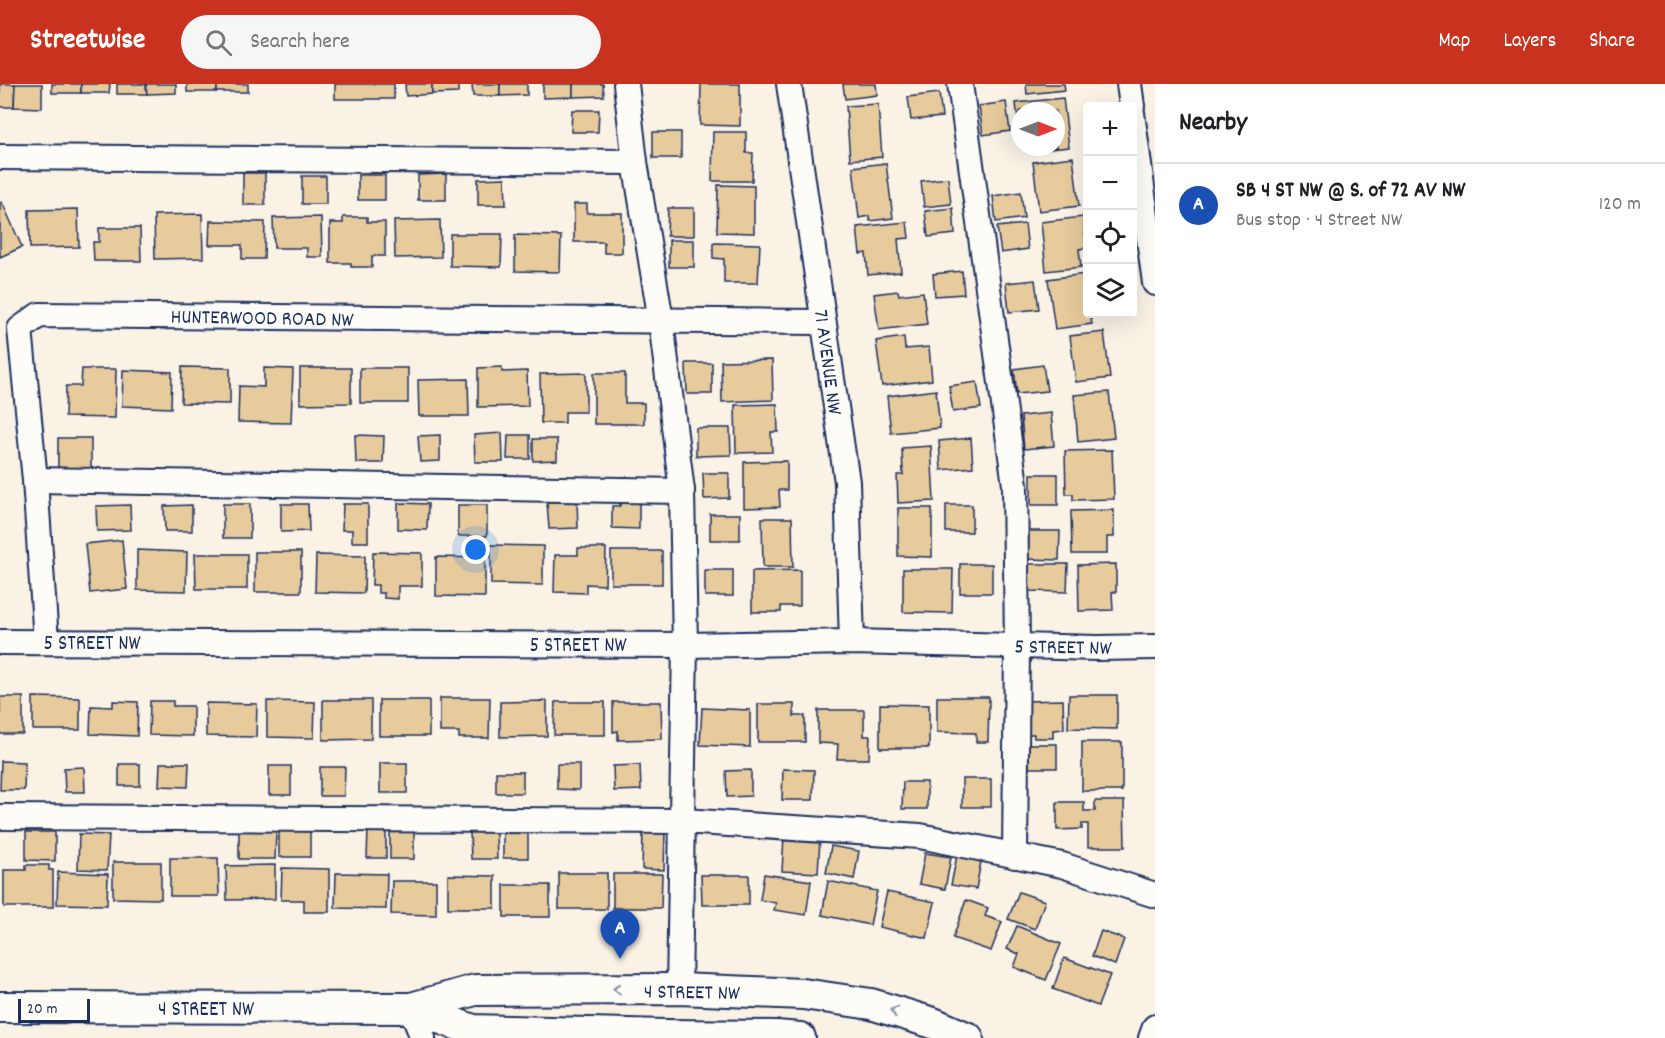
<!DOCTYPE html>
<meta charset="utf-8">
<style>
body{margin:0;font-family:Dekko,sans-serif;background:#f6f6f6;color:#202124}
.controls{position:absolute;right:18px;top:18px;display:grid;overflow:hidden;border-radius:6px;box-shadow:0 6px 24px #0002}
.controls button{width:54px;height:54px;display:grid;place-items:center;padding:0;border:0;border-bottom:2px solid #e0e0e0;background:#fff;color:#202124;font:30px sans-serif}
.compass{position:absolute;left:1011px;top:18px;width:54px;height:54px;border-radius:50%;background:#fff;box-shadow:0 6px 24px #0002;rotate:90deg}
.scale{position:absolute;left:18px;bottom:15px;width:72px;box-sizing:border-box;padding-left:6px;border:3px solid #1b2f5e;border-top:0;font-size:16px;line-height:21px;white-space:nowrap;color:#1b2f5e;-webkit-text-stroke:4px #fdfcf7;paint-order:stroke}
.you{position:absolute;left:476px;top:466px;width:21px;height:21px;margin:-15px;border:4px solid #fff;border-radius:50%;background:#1a73e8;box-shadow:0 0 0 9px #1a73e833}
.badge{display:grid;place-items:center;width:39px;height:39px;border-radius:50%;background:#c8321e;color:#fff;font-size:20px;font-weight:700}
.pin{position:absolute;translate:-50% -50px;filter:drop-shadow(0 2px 3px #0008)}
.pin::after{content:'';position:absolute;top:32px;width:21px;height:18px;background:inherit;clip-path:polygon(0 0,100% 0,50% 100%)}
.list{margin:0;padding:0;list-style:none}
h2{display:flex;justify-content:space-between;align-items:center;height:78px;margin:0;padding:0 24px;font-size:26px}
h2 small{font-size:20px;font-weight:400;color:#757577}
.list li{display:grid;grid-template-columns:39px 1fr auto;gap:18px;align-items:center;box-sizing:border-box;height:84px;padding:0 24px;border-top:2px solid #e0e0e0}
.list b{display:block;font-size:22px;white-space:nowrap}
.list p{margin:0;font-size:20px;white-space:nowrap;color:#757577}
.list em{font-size:20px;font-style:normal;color:#757577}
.icon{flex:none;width:33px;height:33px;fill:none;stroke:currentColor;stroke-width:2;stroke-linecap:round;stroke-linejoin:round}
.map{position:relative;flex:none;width:1155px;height:954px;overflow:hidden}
header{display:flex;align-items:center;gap:36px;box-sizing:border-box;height:84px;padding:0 30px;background:#c8321e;color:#fff}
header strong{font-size:28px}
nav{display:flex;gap:33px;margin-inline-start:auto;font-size:21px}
.search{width:420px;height:54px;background:#f6f6f6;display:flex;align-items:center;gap:15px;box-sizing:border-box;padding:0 21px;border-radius:33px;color:#757577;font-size:22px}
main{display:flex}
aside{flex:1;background:#fff}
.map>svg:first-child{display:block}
</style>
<header>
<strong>Streetwise</strong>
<div class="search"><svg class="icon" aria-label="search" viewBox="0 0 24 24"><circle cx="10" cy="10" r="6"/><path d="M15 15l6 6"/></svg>Search here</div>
<nav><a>Map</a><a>Layers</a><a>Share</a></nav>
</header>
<main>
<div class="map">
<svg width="1155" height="954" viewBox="0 0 1155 954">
<rect width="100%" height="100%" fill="#f9f2e5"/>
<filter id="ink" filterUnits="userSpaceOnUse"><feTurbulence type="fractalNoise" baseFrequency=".0167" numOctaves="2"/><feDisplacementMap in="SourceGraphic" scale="12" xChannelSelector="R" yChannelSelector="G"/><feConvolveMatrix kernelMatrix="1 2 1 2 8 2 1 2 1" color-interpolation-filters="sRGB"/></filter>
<g filter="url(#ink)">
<g fill="#e8cb9c" stroke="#1b2f5e" stroke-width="1.5">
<polygon points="0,0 15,0 14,23 0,23"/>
<polygon points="15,0 42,0 42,24 14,23"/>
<rect x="52" y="0" width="29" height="9"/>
<polygon points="81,0 110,0 109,9 81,9"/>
<polygon points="117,0 146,0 147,10 117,10"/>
<polygon points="146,0 176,0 176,9 147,10"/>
<rect x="187" y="0" width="30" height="8"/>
<rect x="217" y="0" width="31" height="8"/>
<rect x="335" y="0" width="59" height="15"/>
<polygon points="405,0 432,0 432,10 406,12"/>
<polygon points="432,0 458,0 458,9 432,10"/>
<polygon points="472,0 500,0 500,12 473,12"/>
<polygon points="500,0 527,0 527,11 500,12"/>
<polygon points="543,0 573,0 573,13 543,14"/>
<polygon points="573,0 603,0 604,12 573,13"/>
<polygon points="701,0 740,0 740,42 700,41"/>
<polygon points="843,0 876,0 877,11 845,15"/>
<polygon points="1026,0 1064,0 1065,6 1027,10"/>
<polygon points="939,9 942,33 911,36 908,13"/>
<polygon points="1063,14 1069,63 1031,67 1031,63 1056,63 1056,27 1020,27 1020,53 1016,19"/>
<polygon points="1006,18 1010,47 983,51 979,22"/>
<polygon points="878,20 882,73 850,76 846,22"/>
<polygon points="572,26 599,26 598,48 571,48"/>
<rect x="653" y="48" width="28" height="26"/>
<polygon points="713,48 746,48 746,69 753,69 752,97 712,97"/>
<polygon points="1073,73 1079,122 1039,127 1033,78"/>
<polygon points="886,79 893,134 870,137 869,132 859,134 853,83"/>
<rect x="243" y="89" width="22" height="32"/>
<polygon points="446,90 446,116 418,116 418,91"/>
<rect x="358" y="91" width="27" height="25"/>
<rect x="302" y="92" width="24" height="28"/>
<polygon points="505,94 506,121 478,121 478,95"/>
<polygon points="948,94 951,120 924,123 921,97"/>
<polygon points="718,101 754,102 754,149 717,148"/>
<polygon points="1021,108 1024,134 996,138 993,112"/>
<polygon points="2,118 22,163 0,173 0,119"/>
<polygon points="574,120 587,120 587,129 622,129 622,169 604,169 604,158 574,158"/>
<polygon points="668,124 694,124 694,152 667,152"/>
<polygon points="953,124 955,150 928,153 925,127"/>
<polygon points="78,125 79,163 30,164 29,126"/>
<polygon points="202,130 203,174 155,175 154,131"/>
<polygon points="321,133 322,173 307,173 307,164 274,164 273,134"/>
<polygon points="343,133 367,133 367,138 385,138 385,172 372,172 372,183 351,183 351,179 330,179 330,139 343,139"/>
<polygon points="1083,133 1086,164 1079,165 1081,183 1046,187 1041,138"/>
<polygon points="440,136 441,173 395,174 394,137"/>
<polygon points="210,137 265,138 264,175 242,175 242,161 209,161"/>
<polygon points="907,138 909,154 898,155 901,188 868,191 866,169 860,170 857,143"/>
<polygon points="1025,140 1028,165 1001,169 997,143"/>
<polygon points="99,144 140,144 141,177 94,177 93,158 99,158"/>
<polygon points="450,150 502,150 501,183 450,182"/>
<polygon points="515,151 561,152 560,188 515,187"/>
<rect x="669" y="156" width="25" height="27"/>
<polygon points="713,159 760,160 758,199 724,199 724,175 713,174"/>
<polygon points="962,187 964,210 935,212 933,190"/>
<polygon points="1085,190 1088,207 1088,230 1090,230 1092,240 1055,245 1048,195"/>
<polygon points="1035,196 1039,225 1009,228 1006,199"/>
<polygon points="898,207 899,211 923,208 927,240 879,246 874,210"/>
<polygon points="1104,248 1110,294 1076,298 1070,252"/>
<polygon points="904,253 905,265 929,263 932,296 882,302 876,257"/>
<polygon points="772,276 773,316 722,318 721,277"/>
<polygon points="686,279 712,279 712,310 687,310"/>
<polygon points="1043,281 1047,307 1017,310 1014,285"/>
<polygon points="182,283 230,284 230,320 181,319"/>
<polygon points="502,283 502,288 527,287 528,322 478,323 478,284"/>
<polygon points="264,284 293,285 291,339 238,338 239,302 264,303"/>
<polygon points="300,284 351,284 351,319 300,320"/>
<rect x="360" y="284" width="48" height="35"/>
<polygon points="82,285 116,285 115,334 65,333 66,302 81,302"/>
<polygon points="123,286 172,288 171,324 122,322"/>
<polygon points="586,289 586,328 565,328 565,339 541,339 540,290"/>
<polygon points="594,289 625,289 625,319 644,319 644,340 594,340"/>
<polygon points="468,295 469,332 419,332 418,296"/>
<polygon points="977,298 981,324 953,328 949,302"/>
<polygon points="936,306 940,344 891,349 887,312"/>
<polygon points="1109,308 1114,354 1078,358 1074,311"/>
<polygon points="777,320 778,348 771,348 772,368 736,369 735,321"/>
<polygon points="1051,329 1054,362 1024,365 1021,332"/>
<polygon points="696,344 730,344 731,371 696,372"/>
<polygon points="502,349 503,378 475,378 474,351"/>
<polygon points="355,351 384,352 383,379 356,379"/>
<polygon points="440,351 440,377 420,378 418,352"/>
<polygon points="508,351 530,351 530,375 507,375"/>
<rect x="58" y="354" width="33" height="32"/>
<polygon points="971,354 973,383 941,386 939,357"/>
<polygon points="533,355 557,355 557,376 533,377"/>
<polygon points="931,362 934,417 898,419 897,391 903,391 902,364"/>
<polygon points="1112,366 1114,415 1073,416 1073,410 1066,410 1065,367"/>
<polygon points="787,377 787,406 779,406 780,423 744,424 744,378"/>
<polygon points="703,389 729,389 729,414 704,415"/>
<rect x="1031" y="390" width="27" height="31"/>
<polygon points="620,416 639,417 639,445 612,444 612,422 620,422"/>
<polygon points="577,417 578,444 549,445 547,418"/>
<polygon points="398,419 428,420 427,446 398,445"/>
<rect x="223" y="420" width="27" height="34"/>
<polygon points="281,420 308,420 309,447 281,448"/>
<polygon points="343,420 368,420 368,458 352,458 352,446 342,446"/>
<polygon points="130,421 131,446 97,447 96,422"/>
<polygon points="192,421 192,447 165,447 164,422"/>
<rect x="458" y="421" width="29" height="31"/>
<rect x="946" y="421" width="26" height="27"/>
<polygon points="898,424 932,424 932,473 898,472"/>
<polygon points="1114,426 1114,453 1107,453 1107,470 1072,470 1071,427"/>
<rect x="710" y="430" width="30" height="26"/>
<polygon points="762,434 792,434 793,483 763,483"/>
<polygon points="1029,447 1060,447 1059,476 1028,475"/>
<polygon points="122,456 127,505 90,509 85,460"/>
<polygon points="491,461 543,462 543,501 491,500"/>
<polygon points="578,464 606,464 605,501 586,500 586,509 554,508 555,471 578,471"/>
<polygon points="137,466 187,468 186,507 137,506"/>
<rect x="611" y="467" width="51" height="33"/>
<rect x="255" y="468" width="46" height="40"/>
<polygon points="373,468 422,469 422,502 398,502 398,515 384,514 384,509 378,509 378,501 372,501"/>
<polygon points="195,470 247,470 247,505 196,505"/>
<polygon points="316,471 365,472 364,509 315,508"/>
<polygon points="436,473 485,474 485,513 436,512"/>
<rect x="960" y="480" width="32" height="29"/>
<polygon points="1029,480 1068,480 1067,508 1029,507"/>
<polygon points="1116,480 1116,508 1112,508 1113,526 1079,527 1078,481"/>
<polygon points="903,485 953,485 952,529 903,528"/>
<rect x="705" y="486" width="28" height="26"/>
<polygon points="800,486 800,522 781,522 781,528 752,528 752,487"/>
<polygon points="1069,611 1117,611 1117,645 1068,644"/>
<rect x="0" y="613" width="23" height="37"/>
<polygon points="33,613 80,614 80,646 33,646"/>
<polygon points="937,613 989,613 988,658 976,658 976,649 937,648"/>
<polygon points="440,614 490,614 489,654 459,654 459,648 440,648"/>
<polygon points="323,616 371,616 371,655 323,656"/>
<rect x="379" y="616" width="50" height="36"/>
<polygon points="1063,616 1064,645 1053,646 1053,654 1034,654 1034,650 1027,650 1026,617"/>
<polygon points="113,617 138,618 137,652 90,650 91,622 113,623"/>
<polygon points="150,617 173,617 173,622 193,622 193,652 149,651"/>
<polygon points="267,617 315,618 314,654 267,653"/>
<polygon points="547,617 547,652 500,653 500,618"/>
<polygon points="555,618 605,618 605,651 554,651"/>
<polygon points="613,618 661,618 662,655 618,656 618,647 613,648"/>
<polygon points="206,619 257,620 256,653 206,652"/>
<polygon points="758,620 794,620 794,632 805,632 805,658 758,658"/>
<polygon points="880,620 929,621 929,664 880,664"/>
<polygon points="702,624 750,626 750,663 700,661"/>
<polygon points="818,626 864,626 864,652 870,652 869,675 837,675 838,660 818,659"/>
<rect x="1082" y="658" width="40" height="49"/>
<rect x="1029" y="660" width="28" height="24"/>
<polygon points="1,677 25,678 24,706 0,706"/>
<polygon points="160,679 189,679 188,703 159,702"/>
<rect x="380" y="679" width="27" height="30"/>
<rect x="119" y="680" width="21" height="22"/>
<polygon points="557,680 579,680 579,706 557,705"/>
<polygon points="640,681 641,706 614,707 613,682"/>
<rect x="269" y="682" width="22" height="29"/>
<polygon points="84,683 85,708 65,708 64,684"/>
<polygon points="320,683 345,683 344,712 320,712"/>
<polygon points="783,685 814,686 813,716 782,716"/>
<polygon points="751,686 751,712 727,713 726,687"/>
<rect x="496" y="688" width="27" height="21"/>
<rect x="962" y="695" width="29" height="28"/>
<polygon points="903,698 927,698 927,725 902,725"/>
<polygon points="1095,717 1124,717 1125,763 1088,763 1088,740 1082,740 1082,745 1057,746 1057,718 1084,718 1084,727 1095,727"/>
<polygon points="239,746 276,746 275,775 239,775"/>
<polygon points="368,746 386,747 386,774 367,774"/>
<rect x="279" y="747" width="31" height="26"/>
<rect x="503" y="747" width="25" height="27"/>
<polygon points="643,747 665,748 664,786 642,785"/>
<polygon points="26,748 55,748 55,777 26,776"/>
<rect x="390" y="748" width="24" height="27"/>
<polygon points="470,748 496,748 497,775 471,775"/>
<polygon points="79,750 109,751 107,786 78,785"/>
<polygon points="784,752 820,755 818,789 782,787"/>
<polygon points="831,762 859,767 854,795 826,789"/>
<polygon points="925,769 951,773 945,805 919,800"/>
<polygon points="957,772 981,777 976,805 951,801"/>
<polygon points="170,774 218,774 219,812 170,812"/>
<polygon points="113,778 161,778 161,815 113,814"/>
<polygon points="26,781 49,781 49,786 53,786 53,823 4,823 4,786 26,786"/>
<polygon points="275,781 275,815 227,816 226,782"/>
<polygon points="282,784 329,785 329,828 304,828 304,816 281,816"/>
<polygon points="58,788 108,790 107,821 57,820"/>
<polygon points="336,789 387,790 386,825 335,824"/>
<rect x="559" y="789" width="48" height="36"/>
<polygon points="613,790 662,790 661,824 613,824"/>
<polygon points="764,790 811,797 806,831 774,826 776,819 760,816"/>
<polygon points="448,791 495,792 495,824 448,824"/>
<polygon points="701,791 749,791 749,821 702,821"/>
<polygon points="392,797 436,797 436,831 391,830"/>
<polygon points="828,797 877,807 870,841 822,831"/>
<rect x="504" y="801" width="46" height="32"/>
<polygon points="887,808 935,818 927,854 879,843"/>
<polygon points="1019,808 1045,817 1035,845 1008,835"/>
<polygon points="966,816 988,824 985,832 1002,838 991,867 953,854"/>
<polygon points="1017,842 1061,860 1046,896 1014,883 1019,870 1007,865"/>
<polygon points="1101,847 1124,855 1115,881 1092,872"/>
<polygon points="1064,874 1110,891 1098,922 1053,905"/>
</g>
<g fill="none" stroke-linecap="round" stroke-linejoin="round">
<g stroke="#1b2f5e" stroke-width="28">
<g id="minor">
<polyline points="626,0 635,78 661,237 682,407 685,561 679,905"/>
<polyline points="789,0 847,398 852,558"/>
<polyline points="960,0 1015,401 1017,561 1015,772"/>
<polyline points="1129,0 1132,22"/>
<polyline points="1132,29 1155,199"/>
<polyline points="0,73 635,78"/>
<polyline points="35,396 682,407"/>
<polyline points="46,557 35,396 20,245 39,231 823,238"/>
<polyline points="0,558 685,561 852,558 1098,564 1155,563"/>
<polyline points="0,733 682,737 920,752 1062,781 1155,811"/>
<polyline points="411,924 423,954"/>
<polyline points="1151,954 1155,943"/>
</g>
</g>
<g stroke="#1b2f5e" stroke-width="34">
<g id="major">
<polyline points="0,923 411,924 475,906 679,905 803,910 871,920 933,939 968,954"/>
<polyline points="411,924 473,946 666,951 776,952 800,954"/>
</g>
</g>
<use href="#minor" stroke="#fdfcf7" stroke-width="24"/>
<use href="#major" stroke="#fdfcf7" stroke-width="30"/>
</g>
<defs><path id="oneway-chevron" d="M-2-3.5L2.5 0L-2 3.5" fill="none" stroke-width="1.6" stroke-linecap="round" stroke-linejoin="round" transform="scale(1.5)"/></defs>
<g stroke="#8c96aa">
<use href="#oneway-chevron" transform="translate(617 905) rotate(180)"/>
<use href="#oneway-chevron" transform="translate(894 927) rotate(-163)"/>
</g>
</g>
<g text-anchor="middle" stroke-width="5" stroke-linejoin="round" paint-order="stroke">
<g font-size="21" fill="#1b2f5e" stroke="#fdfcf7">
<text transform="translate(262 233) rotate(1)" y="7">HUNTERWOOD ROAD NW</text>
<text transform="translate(829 278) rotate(82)" y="7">71 AVENUE NW</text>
<text x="92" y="565">5 STREET NW</text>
<text x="578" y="567">5 STREET NW</text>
<text transform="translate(1063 562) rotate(1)" y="7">5 STREET NW</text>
<text transform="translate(692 907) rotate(1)" y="7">4 STREET NW</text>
<text x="206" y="931">4 STREET NW</text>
</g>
</g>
</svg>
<div class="controls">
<button>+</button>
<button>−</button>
<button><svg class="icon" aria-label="locate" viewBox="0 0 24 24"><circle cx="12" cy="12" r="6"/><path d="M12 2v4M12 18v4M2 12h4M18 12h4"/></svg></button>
<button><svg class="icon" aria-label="layers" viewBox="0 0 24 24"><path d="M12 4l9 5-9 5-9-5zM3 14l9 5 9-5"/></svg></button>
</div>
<svg class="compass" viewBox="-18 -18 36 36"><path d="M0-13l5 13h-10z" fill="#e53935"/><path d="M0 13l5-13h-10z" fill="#757577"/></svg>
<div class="scale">20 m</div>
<div class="you"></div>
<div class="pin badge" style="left:620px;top:875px;background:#1a4fb4">A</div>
</div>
<aside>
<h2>Nearby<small></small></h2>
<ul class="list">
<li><span class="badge" style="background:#1a4fb4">A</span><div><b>SB 4 ST NW @ S. of 72 AV NW</b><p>Bus stop · 4 Street NW</p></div><em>120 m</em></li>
</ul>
</aside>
</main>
